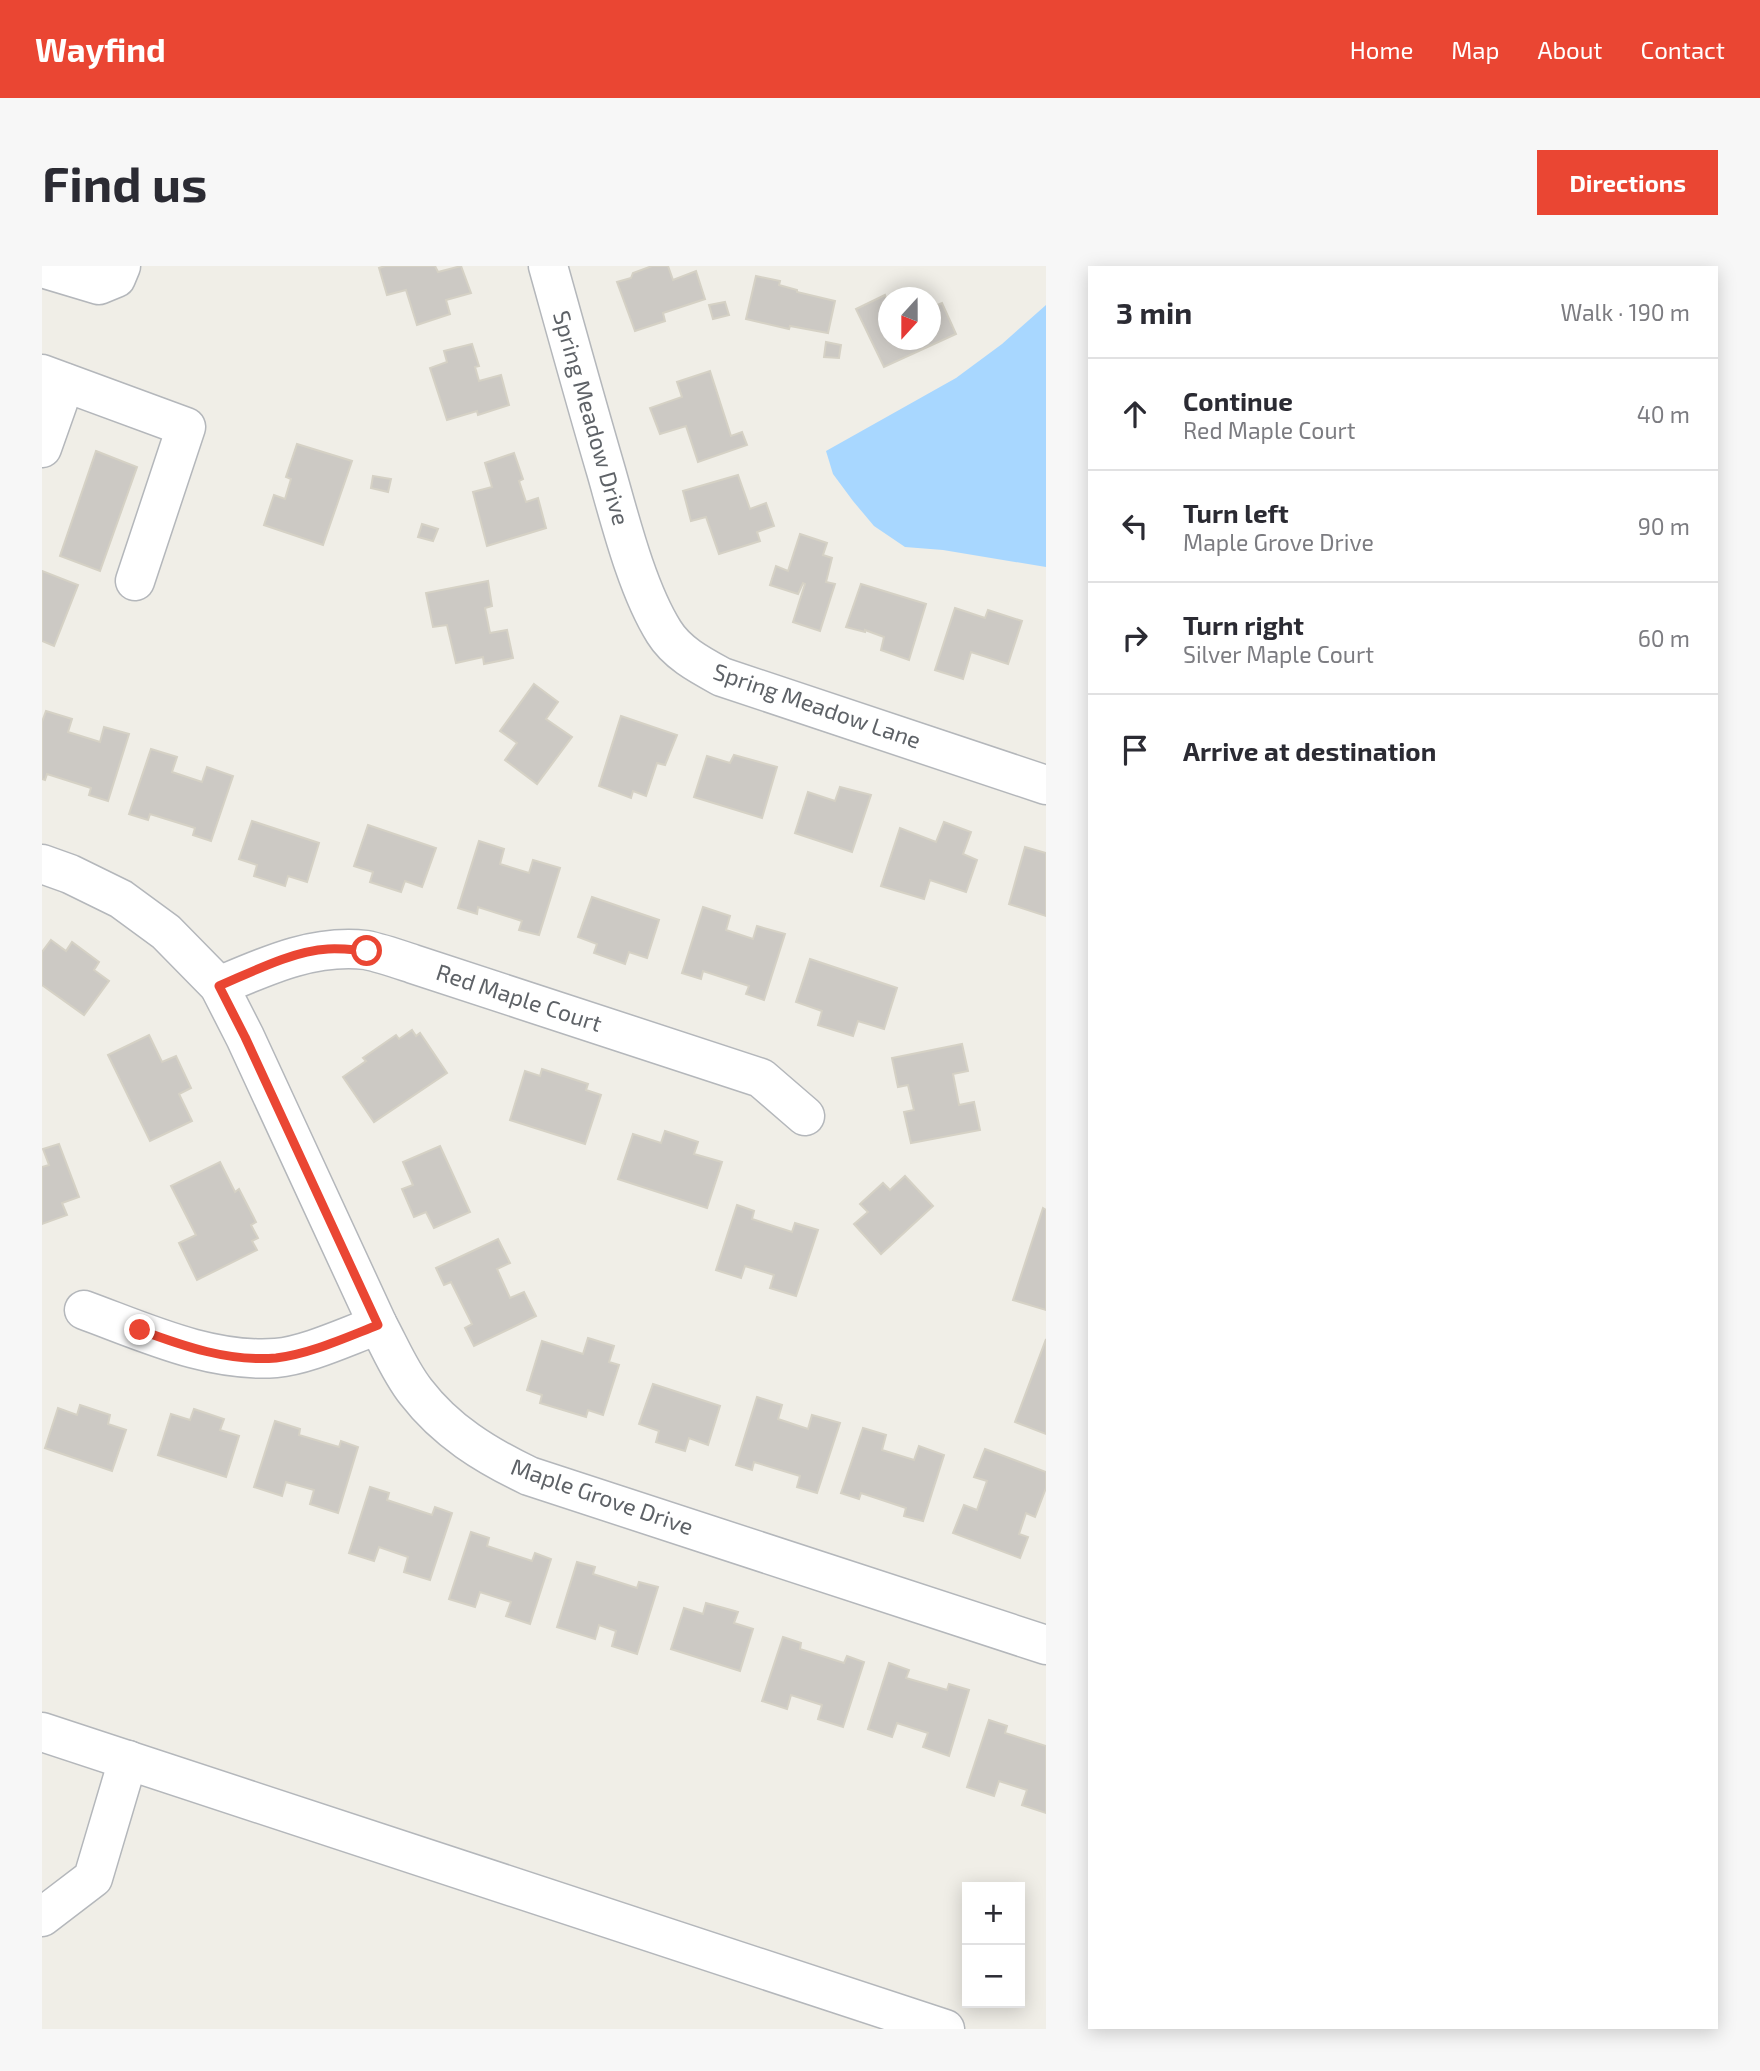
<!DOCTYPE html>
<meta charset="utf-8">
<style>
body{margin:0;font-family:"Exo 2",sans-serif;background:#f7f7f7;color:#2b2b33}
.controls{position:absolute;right:21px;bottom:21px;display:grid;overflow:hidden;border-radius:0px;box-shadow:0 4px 18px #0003}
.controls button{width:63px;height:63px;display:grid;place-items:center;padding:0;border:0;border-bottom:2px solid #e1e1e2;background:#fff;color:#2b2b33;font:35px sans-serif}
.compass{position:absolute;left:836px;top:21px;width:63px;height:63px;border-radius:50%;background:#fff;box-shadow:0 4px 18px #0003;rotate:201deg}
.stop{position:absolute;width:21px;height:21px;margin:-16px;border:5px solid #ea4633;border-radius:50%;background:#fff}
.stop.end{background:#ea4633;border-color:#fff;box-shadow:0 2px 7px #0008}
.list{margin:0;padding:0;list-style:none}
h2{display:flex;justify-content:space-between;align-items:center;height:91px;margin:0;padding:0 28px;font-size:30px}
h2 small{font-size:23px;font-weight:400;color:#7c7c81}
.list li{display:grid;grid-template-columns:46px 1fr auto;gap:21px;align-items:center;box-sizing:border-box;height:112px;padding:0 28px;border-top:2px solid #e1e1e2}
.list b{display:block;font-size:26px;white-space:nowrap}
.list p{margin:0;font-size:23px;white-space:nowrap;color:#7c7c81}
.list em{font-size:23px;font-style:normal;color:#7c7c81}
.icon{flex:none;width:38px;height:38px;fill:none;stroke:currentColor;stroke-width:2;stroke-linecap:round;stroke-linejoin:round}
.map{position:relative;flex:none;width:1004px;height:1763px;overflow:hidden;border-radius:0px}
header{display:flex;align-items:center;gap:42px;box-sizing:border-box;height:98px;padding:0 35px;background:#ea4633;color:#fff}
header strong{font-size:33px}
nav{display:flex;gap:38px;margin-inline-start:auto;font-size:24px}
.intro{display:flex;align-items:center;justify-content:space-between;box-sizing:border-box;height:168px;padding:0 42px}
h1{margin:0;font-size:49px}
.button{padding:18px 32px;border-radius:0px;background:#ea4633;color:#fff;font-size:24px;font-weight:700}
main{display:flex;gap:42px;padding:0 42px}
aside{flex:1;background:#fff;border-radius:0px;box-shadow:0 4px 18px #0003}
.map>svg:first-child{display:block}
</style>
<header>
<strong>Wayfind</strong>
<nav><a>Home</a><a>Map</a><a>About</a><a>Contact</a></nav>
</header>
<div class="intro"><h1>Find us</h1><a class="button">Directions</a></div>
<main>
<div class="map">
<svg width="1004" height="1763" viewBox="0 0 1004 1763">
<rect width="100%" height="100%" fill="#f0eee7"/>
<polygon fill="#a8d7ff" points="1004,39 1004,301 901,284 863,281 832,260 811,235 791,208 784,185 914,112 960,78"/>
<g fill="#ccc9c4" stroke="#d5d1c5" stroke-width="2">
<polygon points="343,0 393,0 396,6 419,0 429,27 404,34 408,48 375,59 364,24 345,29 337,2"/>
<polygon points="610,0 626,0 631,14 654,5 663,33 621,47 623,55 593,65 575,16 589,12 591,7"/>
<polygon points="714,10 738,15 737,19 755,24 755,26 793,35 786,67 748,60 747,63 704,53"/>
<polygon points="843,29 846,37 846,74 888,74 888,42 900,37 914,68 842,101 814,43"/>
<polygon points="683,36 687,49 671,53 667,39"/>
<polygon points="784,76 799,79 797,92 782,91"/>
<polygon points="430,78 437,100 433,101 437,115 459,109 467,139 436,149 435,145 405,154 388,102 405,96 402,85"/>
<polygon points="668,105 689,170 700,166 705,179 656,196 644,160 618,168 608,142 640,131 635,116"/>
<polygon points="255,178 310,195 281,279 222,259 232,229 243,233 249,213 244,211"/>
<polygon points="54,185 95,201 58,305 18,290"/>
<polygon points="472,187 481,213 477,215 484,236 496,232 504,262 445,280 431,226 450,221 443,197"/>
<polygon points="696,209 708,243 724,237 732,260 715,266 718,275 677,288 664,251 649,255 641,225"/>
<polygon points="331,210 349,213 346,226 329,222"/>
<polygon points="380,258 396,263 391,275 376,271"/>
<polygon points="758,268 785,277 781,289 790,292 784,316 793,318 778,365 751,356 763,318 761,317 756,328 728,319 734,300 746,305"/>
<polygon points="0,305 36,319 12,380 0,375"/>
<polygon points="446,315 450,340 443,342 448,367 465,364 471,392 442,398 441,391 414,397 405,359 391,361 384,327"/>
<polygon points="819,318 884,338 867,394 839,384 842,371 823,364 823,366 804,361"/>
<polygon points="913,342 943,352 946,344 980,355 966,398 929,386 921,413 893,404"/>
<polygon points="492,418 516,436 504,453 530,471 495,518 463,494 475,477 458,465"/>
<polygon points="4,445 30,453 26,466 58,476 62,461 87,468 66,535 47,529 49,522 5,508 3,514 0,513 0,456"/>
<polygon points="579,450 635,469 623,499 615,497 604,530 591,525 589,532 557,520"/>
<polygon points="109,483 135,491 130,506 160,516 165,501 191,510 169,575 151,569 153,562 108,548 106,554 87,548"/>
<polygon points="692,489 735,501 720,552 652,531 665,490 688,497"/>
<polygon points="798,521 829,529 810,586 753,567 766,526 793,535"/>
<polygon points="210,555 277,577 265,616 246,610 243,620 212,610 215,599 197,593"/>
<polygon points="902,556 929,566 921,588 935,594 924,626 888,614 882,633 839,620 858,562 894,576"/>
<polygon points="326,559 394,582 380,621 363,615 359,626 328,616 331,606 312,600"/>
<polygon points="437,575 462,583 458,598 487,607 491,594 518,602 497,669 477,664 480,655 436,641 435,648 416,642"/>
<polygon points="983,581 1004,587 1004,650 967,638"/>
<polygon points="550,631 617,654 605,692 587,686 583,698 552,687 555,678 536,671"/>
<polygon points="661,641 688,650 684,664 711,673 715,660 743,668 722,734 704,728 707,720 661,705 659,713 640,707"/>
<polygon points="9,674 24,685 30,676 57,696 52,704 67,715 42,749 0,719 0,686"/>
<polygon points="768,693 855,722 842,763 816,755 811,770 776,759 780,745 754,736"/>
<polygon points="370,764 374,770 378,767 405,807 332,856 301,811 324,795 321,792 354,769 357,773"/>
<polygon points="107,769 120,796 134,790 149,822 137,828 150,855 108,875 66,789"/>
<polygon points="920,778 926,805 911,808 917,839 932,836 938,864 869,877 862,846 872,844 866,819 856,821 850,792"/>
<polygon points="500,803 546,818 544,824 559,829 543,878 468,854 483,805 498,810"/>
<polygon points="623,865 656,876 652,888 680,896 665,942 576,913 591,868 619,877"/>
<polygon points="17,878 37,931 20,937 25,949 0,958 0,901 7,899 1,883"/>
<polygon points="398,880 428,946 392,962 384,946 372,951 360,923 371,919 361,896"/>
<polygon points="178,896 193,926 197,923 214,956 209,959 216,972 210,975 215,984 155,1014 137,977 154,969 129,920"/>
<polygon points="863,910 891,940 839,988 812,958 826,946 818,938 841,917 848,924"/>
<polygon points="695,939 712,945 710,953 750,966 753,957 776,964 754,1030 728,1022 732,1009 703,1000 699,1012 674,1004"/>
<polygon points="1001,942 1004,944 1004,1044 971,1034"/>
<polygon points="456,973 468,997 455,1003 468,1032 482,1026 494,1050 432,1080 423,1062 430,1058 409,1016 402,1019 394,1002"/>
<polygon points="546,1072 572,1080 567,1096 577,1099 561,1149 546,1144 544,1151 498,1137 500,1129 485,1124 500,1075 541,1088"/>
<polygon points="1004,1073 1004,1168 973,1156"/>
<polygon points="611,1118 678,1140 666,1179 647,1172 643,1185 614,1176 617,1165 597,1158"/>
<polygon points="715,1131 740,1139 736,1153 766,1163 770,1149 798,1157 775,1227 755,1221 758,1210 712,1196 710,1204 694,1199"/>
<polygon points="38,1139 68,1149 66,1158 84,1164 70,1205 3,1182 16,1142 35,1149"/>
<polygon points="152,1143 182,1153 178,1164 197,1170 184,1211 116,1189 129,1148 148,1154"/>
<polygon points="233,1155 258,1163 257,1169 297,1181 299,1175 316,1181 296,1247 268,1238 272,1224 244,1216 240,1230 212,1221"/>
<polygon points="821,1162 844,1169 840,1184 872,1194 877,1180 902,1189 881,1255 862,1250 864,1242 819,1227 817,1233 799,1227"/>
<polygon points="943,1183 1004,1206 1004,1222 993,1251 984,1247 977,1268 986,1271 978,1292 911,1267 922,1239 935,1244 945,1215 932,1211"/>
<polygon points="328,1221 347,1227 345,1234 390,1249 393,1241 410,1247 388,1314 362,1306 366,1291 337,1281 332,1295 307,1287"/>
<polygon points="429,1266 447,1272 445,1280 490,1295 493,1287 509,1293 488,1358 464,1350 469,1336 438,1326 433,1341 407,1333"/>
<polygon points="535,1296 553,1301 551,1308 595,1322 597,1316 616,1321 595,1388 570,1380 574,1365 557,1359 553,1373 515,1361"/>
<polygon points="664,1337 696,1346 692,1357 711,1363 698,1405 629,1383 642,1342 661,1348"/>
<polygon points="741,1371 759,1377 758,1383 802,1397 805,1390 822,1396 801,1461 776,1453 780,1439 749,1429 745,1443 720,1435"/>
<polygon points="847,1397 867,1404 864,1412 905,1424 907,1418 927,1424 907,1490 881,1481 886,1467 855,1457 850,1471 826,1463"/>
<polygon points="947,1454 965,1460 963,1467 1004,1480 1004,1547 980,1539 985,1524 957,1515 952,1530 925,1521"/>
</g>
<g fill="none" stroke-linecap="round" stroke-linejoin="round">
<g stroke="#b4b7bb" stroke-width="41">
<g id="minor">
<path d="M506,0C525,68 544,137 564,205C578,254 595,323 622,366C635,387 658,399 680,411L1004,519"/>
<polyline points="0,2 57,19 74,12 79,0"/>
<polyline points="0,108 144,161 93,315"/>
<polyline points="0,182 23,117"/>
<path d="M0,598L28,608L79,633L124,666L177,720L203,771L336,1059C348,1081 358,1106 374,1126C404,1165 443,1189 487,1210L1004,1379"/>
<path d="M177,720C224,700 271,678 324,684C339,687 356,693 371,698L719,812L763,850"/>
<path d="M42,1044C102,1066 168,1097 234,1092C266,1089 305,1070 336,1059"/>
<polyline points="0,1466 903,1763"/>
<polyline points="0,1651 51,1612 86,1494"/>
</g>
</g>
<use href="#minor" stroke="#fff" stroke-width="38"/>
</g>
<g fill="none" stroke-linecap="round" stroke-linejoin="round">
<path stroke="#ea4633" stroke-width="9" d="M98,1064C141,1080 187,1096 234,1092C268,1088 305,1071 336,1059L203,771L177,720C210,706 250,685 286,683C299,682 312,684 325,685"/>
</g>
<g text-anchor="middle" stroke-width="6" stroke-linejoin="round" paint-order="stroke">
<g font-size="23" fill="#5e6267" stroke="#fff">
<text transform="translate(549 152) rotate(74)" y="8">Spring Meadow Drive</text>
<text transform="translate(775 440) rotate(19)" y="8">Spring Meadow Lane</text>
<text transform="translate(477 732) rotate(18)" y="8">Red Maple Court</text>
<text transform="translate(560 1231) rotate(19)" y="8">Maple Grove Drive</text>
</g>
</g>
</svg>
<div class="controls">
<button>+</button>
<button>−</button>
</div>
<svg class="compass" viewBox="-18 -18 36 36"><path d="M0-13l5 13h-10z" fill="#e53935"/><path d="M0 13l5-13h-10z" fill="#7c7c81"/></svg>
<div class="stop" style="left:325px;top:685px"></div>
<div class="stop end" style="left:98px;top:1064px"></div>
</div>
<aside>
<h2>3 min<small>Walk · 190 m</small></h2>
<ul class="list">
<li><svg class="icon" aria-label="ahead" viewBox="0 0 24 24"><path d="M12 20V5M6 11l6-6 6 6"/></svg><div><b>Continue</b><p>Red Maple Court</p></div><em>40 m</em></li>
<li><svg class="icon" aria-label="left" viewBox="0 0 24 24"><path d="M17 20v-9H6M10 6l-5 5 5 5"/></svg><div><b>Turn left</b><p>Maple Grove Drive</p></div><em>90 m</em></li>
<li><svg class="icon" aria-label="right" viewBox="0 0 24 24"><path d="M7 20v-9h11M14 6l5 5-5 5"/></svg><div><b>Turn right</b><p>Silver Maple Court</p></div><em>60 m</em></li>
<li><svg class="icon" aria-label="arrive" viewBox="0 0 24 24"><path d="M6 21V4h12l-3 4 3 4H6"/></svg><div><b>Arrive at destination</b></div></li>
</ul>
</aside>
</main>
